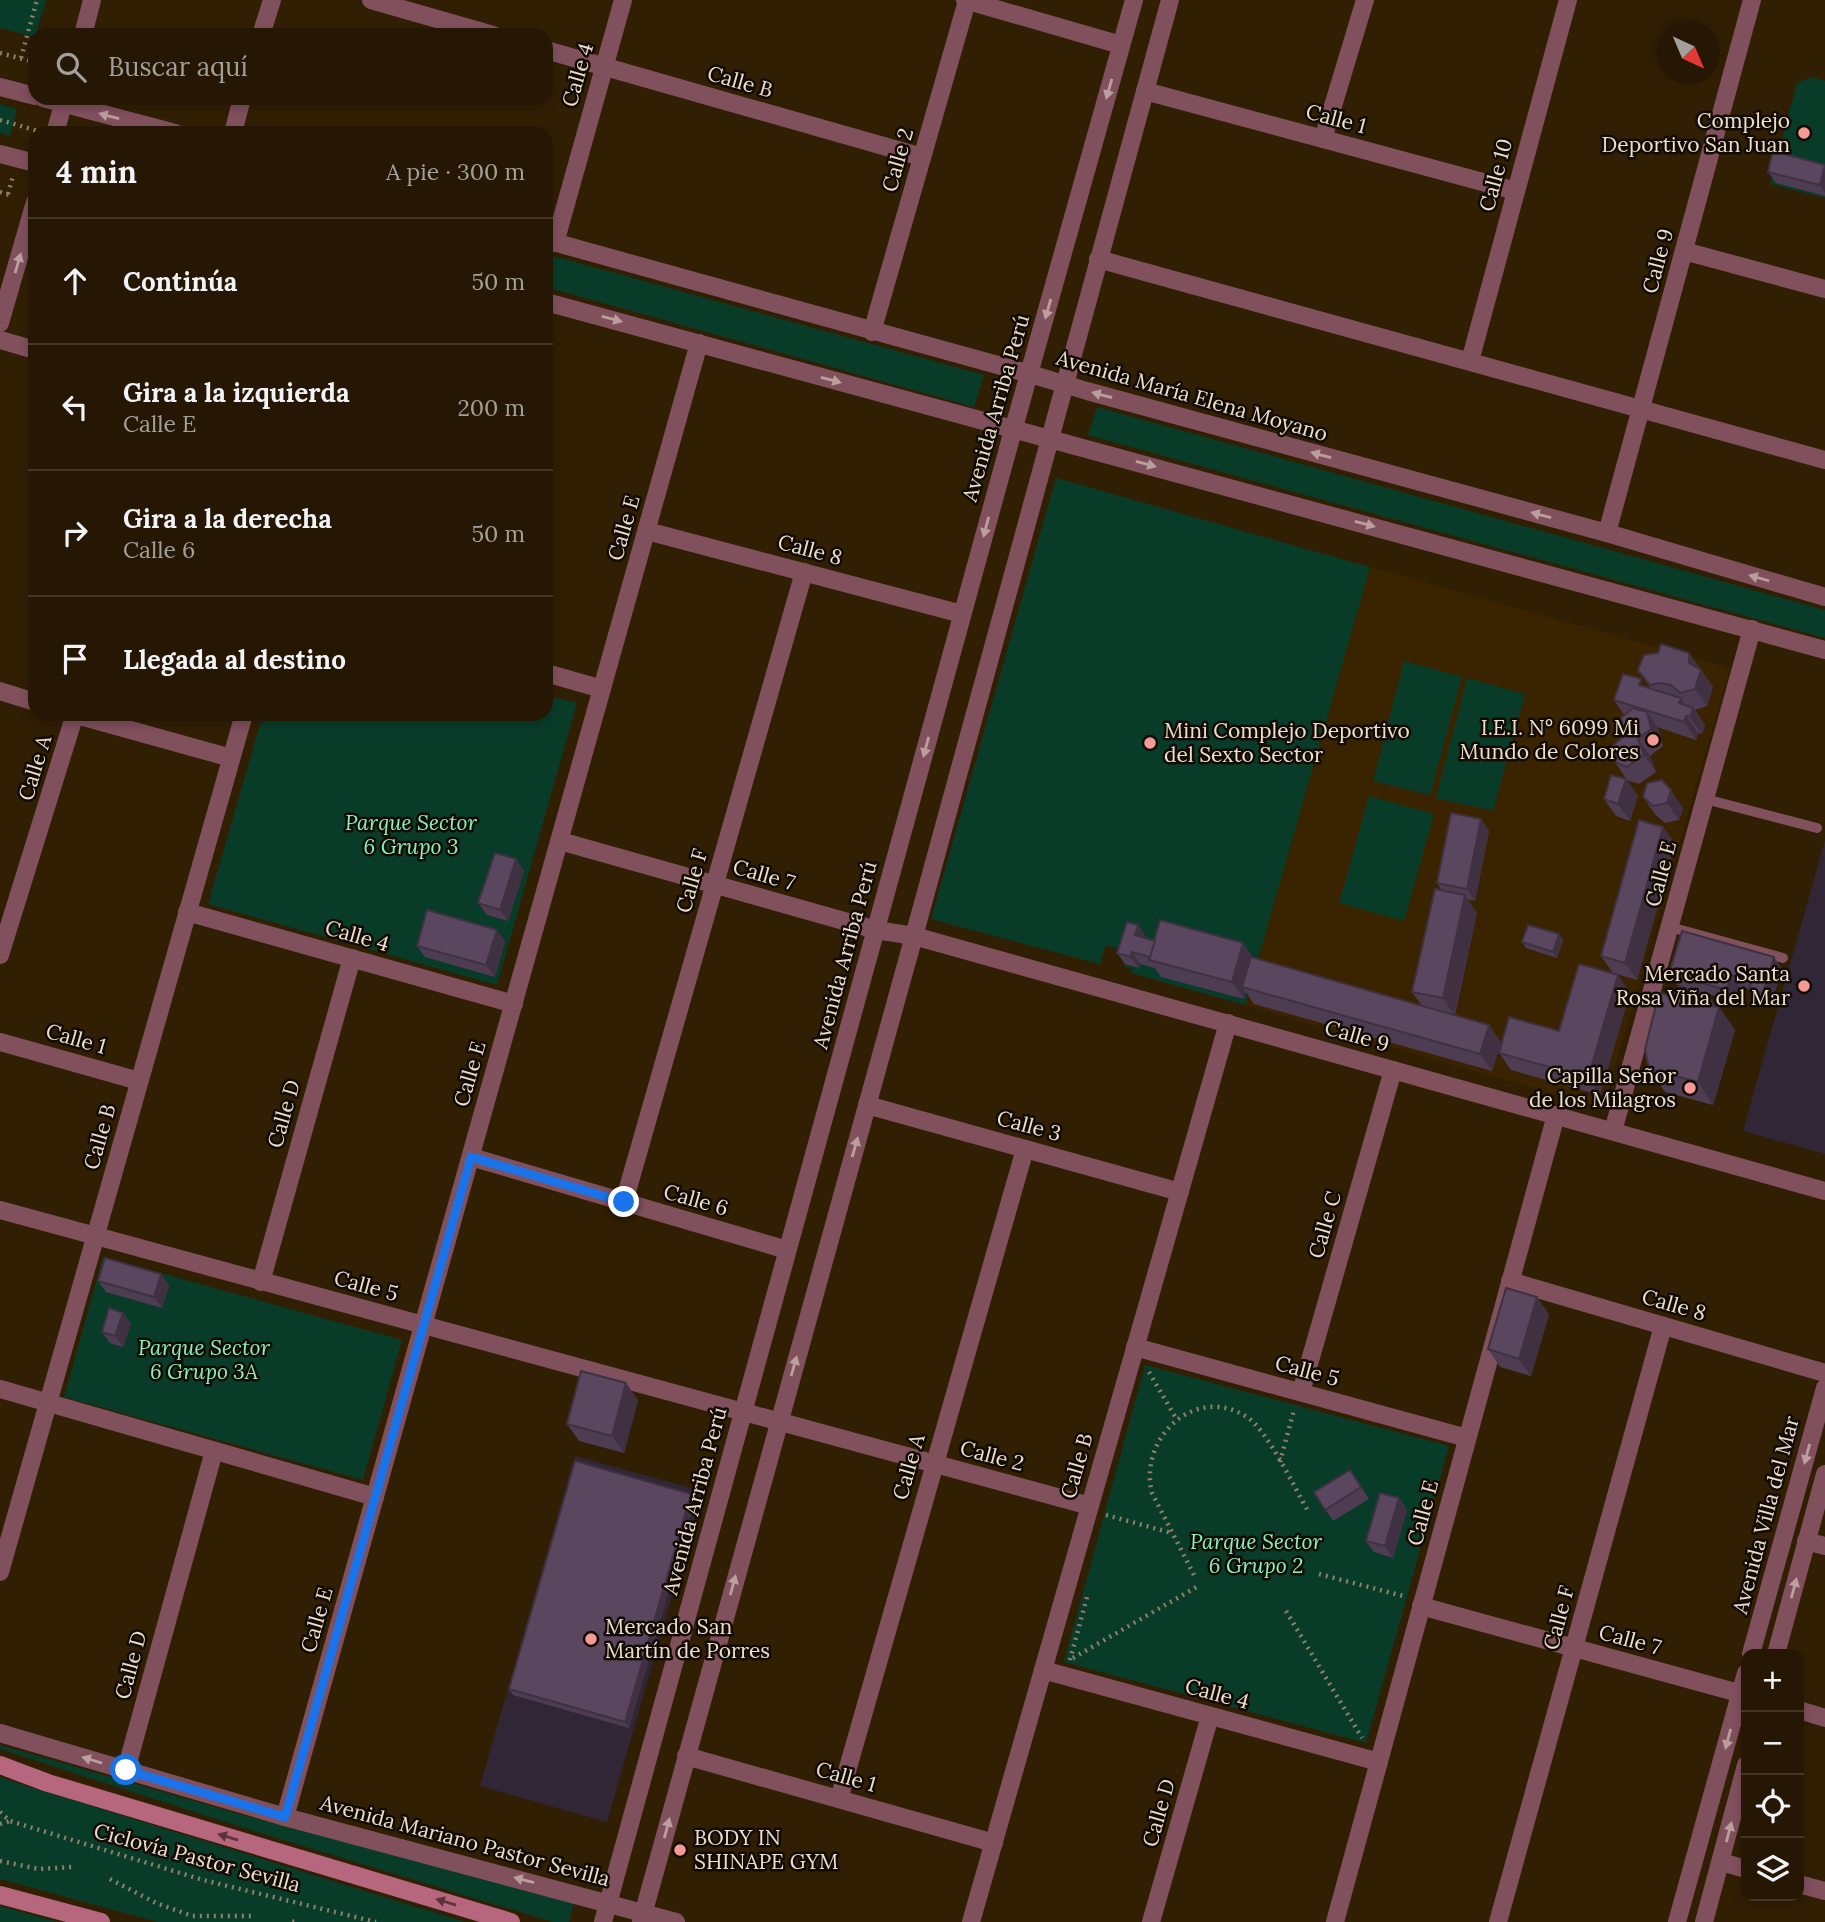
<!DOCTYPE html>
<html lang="es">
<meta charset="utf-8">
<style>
body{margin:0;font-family:Lora,serif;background:#2d200d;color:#f1f3f6}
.controls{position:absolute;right:21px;bottom:21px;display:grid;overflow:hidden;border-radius:14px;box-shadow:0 4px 10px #0003}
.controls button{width:63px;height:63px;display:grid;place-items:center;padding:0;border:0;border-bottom:2px solid #423625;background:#251703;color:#f1f3f6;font:35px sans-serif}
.compass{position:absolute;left:1657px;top:21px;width:63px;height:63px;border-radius:50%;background:#251703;box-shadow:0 4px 10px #0003;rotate:136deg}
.stop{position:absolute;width:21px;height:21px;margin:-16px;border:5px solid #1a73e8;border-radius:50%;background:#fff}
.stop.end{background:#1a73e8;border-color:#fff;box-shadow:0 2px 7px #0008}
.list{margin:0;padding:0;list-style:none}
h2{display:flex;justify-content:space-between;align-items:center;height:91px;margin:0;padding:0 28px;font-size:30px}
h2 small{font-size:23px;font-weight:400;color:#a39f9a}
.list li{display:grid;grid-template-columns:46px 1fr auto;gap:21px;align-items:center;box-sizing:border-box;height:126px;padding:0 28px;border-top:2px solid #423625}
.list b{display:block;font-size:26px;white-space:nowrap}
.list p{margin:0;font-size:23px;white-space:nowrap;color:#a39f9a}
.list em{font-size:23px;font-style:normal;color:#a39f9a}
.icon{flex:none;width:38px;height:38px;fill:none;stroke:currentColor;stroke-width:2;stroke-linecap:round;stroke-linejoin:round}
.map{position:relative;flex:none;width:1825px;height:1922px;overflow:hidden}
.search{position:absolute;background:#251703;box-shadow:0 4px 10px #0003;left:28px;top:28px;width:525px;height:77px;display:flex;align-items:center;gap:18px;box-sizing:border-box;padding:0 24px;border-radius:21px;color:#a39f9a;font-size:26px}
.panel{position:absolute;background:#251703;box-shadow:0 4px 10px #0003;left:28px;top:126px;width:525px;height:595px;border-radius:21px}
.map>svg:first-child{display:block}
</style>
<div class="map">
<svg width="1825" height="1922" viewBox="0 0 1825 1922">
<rect width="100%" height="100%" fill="#311f04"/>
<g fill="#302636">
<polygon points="1825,840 1825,1154 1743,1131"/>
<polygon points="575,1456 702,1491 607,1822 480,1786"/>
</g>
<polygon fill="#3a2400" points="1370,567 1730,668 1603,1108 1245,1005"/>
<g fill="#093c28">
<polygon points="0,0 46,0 35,37 0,28"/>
<polygon points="1812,77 1825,81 1825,198 1770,184 1797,83"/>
<polygon points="0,104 17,109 10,136 0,133"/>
<polygon points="546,254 984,375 974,407 546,287"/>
<polygon points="1097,407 1825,610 1825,638 1088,435"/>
<polygon points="1056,478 1370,567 1245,1005 1131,973 1132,969 1124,966 1127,951 1106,945 1100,964 931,919"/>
<polygon points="1404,661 1462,677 1430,795 1373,781"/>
<polygon points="1467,678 1525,694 1493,811 1436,798"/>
<polygon points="546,695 577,703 497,985 208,904 263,714 546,714"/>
<polygon points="1369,796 1434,814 1404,921 1339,903"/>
<polygon points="103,1257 402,1340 363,1480 64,1397"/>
<polygon points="1145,1365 1449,1446 1366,1743 1064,1662"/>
<polygon points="0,1745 239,1814 574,1903 569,1922 553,1922 238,1826 0,1749"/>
<polygon points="0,1777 14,1782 465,1922 158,1922 0,1879"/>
<polygon points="0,1906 57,1922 0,1922"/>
</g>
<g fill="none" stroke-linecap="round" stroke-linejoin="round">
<g stroke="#8f806b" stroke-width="4.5" stroke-dasharray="2 5" stroke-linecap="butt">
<polyline points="0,53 35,62"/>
<polyline points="21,58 37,0"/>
<polyline points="0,120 38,131"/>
<polyline points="0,192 10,195"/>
<polyline points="8,194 13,176"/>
<polyline points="1149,1372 1177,1420"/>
<polyline points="1280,1462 1294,1410"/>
<polyline points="1106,1515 1172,1533"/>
<polyline points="1319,1574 1403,1596"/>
<path d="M1194,1575L1152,1493C1138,1437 1196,1384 1247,1417C1268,1431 1294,1487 1308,1511"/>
<polyline points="1286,1611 1362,1738"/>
<polyline points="1073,1658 1200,1585"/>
<polyline points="1070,1660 1087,1597"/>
<polyline points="0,1812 10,1821 203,1880 376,1922"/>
<polyline points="0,1824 10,1821"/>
<polyline points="0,1861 39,1869 73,1867"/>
<polyline points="110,1879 156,1903 192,1916 255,1916"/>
<polyline points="292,1921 294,1922"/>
</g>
<g stroke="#81505d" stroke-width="10">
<polyline points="1705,799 1817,828"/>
<polyline points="1670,927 1783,958"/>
</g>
<g stroke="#81505d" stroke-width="18">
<polyline points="371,0 493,35"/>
<polyline points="965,0 1121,45"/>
<polyline points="261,35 272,0"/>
<polyline points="546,50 922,157"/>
<polyline points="1145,91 1516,191"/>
<polyline points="233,133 242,98"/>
<polyline points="1323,139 1365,0"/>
<polyline points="555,243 623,0"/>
<polyline points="1684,251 1825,289"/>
<polyline points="1098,259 1825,460"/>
<polyline points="872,332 967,1"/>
<polyline points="0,340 35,350"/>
<polyline points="1470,361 1568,0"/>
<polyline points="647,531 962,614"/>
<polyline points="1607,533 1752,0"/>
<polyline points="546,673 602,689"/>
<polyline points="0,691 35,702"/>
<polyline points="73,714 231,758"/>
<polyline points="560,841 876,930 914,936 1825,1191"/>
<polyline points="187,912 514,1004"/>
<polyline points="0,955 75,714"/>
<polyline points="0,1042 139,1081"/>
<polyline points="867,1105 1180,1192"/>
<polyline points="1613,1131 1752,629"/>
<polyline points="471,1157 787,1250"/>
<polyline points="624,1202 804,572"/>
<polyline points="0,1210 1090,1506"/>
<polyline points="1510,1281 1825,1373"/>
<polyline points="261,1282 352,958"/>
<polyline points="1135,1347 1467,1438"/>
<polyline points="0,1389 375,1497"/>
<polyline points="1301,1392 1393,1070"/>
<polyline points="1806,1541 1825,1546"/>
<polyline points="0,1572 244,714"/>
<polyline points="1421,1606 1746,1695"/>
<polyline points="1043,1670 1379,1762"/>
<polyline points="1799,1710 1825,1718"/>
<polyline points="0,1733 285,1817 676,1922"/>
<polyline points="686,1756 994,1843"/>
<polyline points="126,1770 214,1451"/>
<polyline points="839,1799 1025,1149"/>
<polyline points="285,1817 699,343"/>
<polyline points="1721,1862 1746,1869"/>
<polyline points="1799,1884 1825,1891"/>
<polyline points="971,1922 1228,1023"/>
<polyline points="1151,1922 1210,1716"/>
<polyline points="1335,1922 1556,1115"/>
<polyline points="1498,1922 1663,1326"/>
</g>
<g stroke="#81505d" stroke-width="18">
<polyline points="83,35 92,0"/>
<polyline points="0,87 35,96"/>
<polyline points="43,98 175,133"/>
<polyline points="55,133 65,98"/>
<polyline points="0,154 35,163"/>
<polyline points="546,240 1030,374 1087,391 1607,533 1825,597"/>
<polyline points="546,302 1825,650"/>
<polyline points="0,323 35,202"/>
<polyline points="1751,1654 1825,1388"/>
<polyline points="1776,1654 1825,1474"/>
<polyline points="603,1922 1009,445 1134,0"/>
<polyline points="641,1922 914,936 1170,0"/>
<polyline points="1677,1922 1746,1673"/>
<polyline points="1704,1922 1746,1765"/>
</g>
<g stroke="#b6677d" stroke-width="18">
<polyline points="0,1765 48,1783 511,1922"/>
<polyline points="0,1895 101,1922"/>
</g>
</g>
<g fill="#4e3c52">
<polygon points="1825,165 1825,196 1776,183 1768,172"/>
<polygon points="1689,653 1713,687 1707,706 1695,710 1705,725 1702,734 1698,733 1696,740 1657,727 1663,746 1650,756 1656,772 1639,784 1627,780 1615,762 1624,736 1624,715 1614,700 1646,687 1651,689 1638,670"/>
<polygon points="1626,779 1638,796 1630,821 1616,816 1604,799"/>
<polygon points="1647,783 1683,808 1679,820 1665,823 1655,814 1643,797"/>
<polygon points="1481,819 1489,831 1475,901 1467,899 1477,913 1455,1015 1501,1042 1492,1071 1254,1004 1246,992 1244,999 1161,977 1155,968 1140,964 1139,968 1125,964 1117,953 1138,925 1146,937 1146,938 1155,941 1243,943 1253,958 1422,1006 1412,992 1442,891 1437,883"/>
<polygon points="1675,844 1637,980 1613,973 1601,956"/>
<polygon points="516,859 524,871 508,921 487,915 478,903"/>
<polygon points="1559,934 1563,940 1557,958 1526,948 1522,942"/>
<polygon points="505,941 495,977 425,957 417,946"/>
<polygon points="1782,969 1771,1004 1757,1000 1750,989 1739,987 1735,1002 1708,994 1716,1007 1719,1007 1735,1030 1713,1105 1665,1092 1649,1069 1672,996 1700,992 1677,985 1669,974"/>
<polygon points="1630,993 1600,1095 1511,1070 1499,1053 1559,1031"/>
<polygon points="161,1274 169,1286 162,1308 106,1292 98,1281"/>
<polygon points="123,1313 131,1324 123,1347 110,1343 102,1332"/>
<polygon points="1549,1314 1531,1376 1500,1367 1488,1349"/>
<polygon points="638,1400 624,1453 579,1441 567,1424"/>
<polygon points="1350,1470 1369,1499 1333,1521 1314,1492"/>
<polygon points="691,1494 695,1500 629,1728 513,1695 509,1689"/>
<polygon points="1399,1498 1407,1510 1393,1558 1374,1552 1366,1541"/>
</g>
<g fill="#403142">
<polygon points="1825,165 1825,193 1820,185"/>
<polygon points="1689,653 1713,687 1707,706 1695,689 1689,663"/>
<polygon points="1681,698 1691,714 1693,708 1705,725 1702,734 1679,703"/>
<polygon points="1647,712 1659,730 1663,746 1651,729"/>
<polygon points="1686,716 1698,733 1696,740 1684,722"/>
<polygon points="1638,739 1650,756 1656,772 1644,755"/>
<polygon points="1626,779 1638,796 1630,821 1618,804"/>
<polygon points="1671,790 1683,808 1679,820 1667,803"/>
<polygon points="1481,819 1489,831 1475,901 1467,889"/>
<polygon points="1663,827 1675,844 1637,980 1625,963"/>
<polygon points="516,859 524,871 508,921 500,910"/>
<polygon points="1465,895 1477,913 1454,1015 1443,998"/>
<polygon points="1138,925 1146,937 1143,946 1135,935"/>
<polygon points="497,930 505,941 495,977 486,965"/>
<polygon points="1559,934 1563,940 1557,958 1553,952"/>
<polygon points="1243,943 1255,960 1242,987 1246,992 1244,999 1232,982"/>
<polygon points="1132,952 1140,964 1139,968 1131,957"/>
<polygon points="1774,957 1782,969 1771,1004 1763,993"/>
<polygon points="1618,975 1630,993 1600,1095 1588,1078"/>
<polygon points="1731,975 1739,987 1735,1002 1727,990"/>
<polygon points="1707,994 1718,1009 1719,1007 1735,1030 1713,1105 1698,1082 1712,1006"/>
<polygon points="1489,1025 1501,1042 1492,1071 1480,1054"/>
<polygon points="161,1274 169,1286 162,1308 154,1297"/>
<polygon points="1537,1297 1549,1314 1531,1376 1519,1359"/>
<polygon points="123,1313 131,1324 123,1347 115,1336"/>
<polygon points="626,1383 638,1400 624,1453 612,1436"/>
<polygon points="691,1494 695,1500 629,1728 625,1722"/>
<polygon points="1399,1498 1407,1510 1393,1558 1385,1546"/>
</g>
<g fill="#5b465f" stroke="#403142" stroke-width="2">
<polygon points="1773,151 1825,165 1820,185 1768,172"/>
<polygon points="1661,644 1689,653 1689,663 1701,670 1695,689 1680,693 1671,685 1661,683 1650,685 1638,670 1644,655 1658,653"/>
<polygon points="1623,674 1641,679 1639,685 1681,698 1679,703 1693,708 1690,717 1686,716 1684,722 1614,700"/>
<polygon points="1633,708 1647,712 1651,729 1638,739 1644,755 1627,767 1615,762 1611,747 1624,736 1621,718"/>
<polygon points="1611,775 1626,779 1618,804 1604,799"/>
<polygon points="1662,780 1671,790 1667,803 1653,806 1643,797 1647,783"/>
<polygon points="1451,813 1481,819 1467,889 1437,883"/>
<polygon points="1639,820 1663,827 1625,963 1601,956"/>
<polygon points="495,853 516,859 500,910 478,903"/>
<polygon points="1435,889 1465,895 1443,998 1412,992"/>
<polygon points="427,910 497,930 486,965 417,946"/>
<polygon points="1160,920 1243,943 1232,982 1149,960"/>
<polygon points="1127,922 1138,925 1135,935 1155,941 1150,957 1132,952 1131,957 1117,953"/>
<polygon points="1528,925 1559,934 1553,952 1522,942"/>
<polygon points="1682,931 1774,957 1763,993 1749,989 1752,981 1731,975 1727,990 1669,974"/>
<polygon points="1251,957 1489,1025 1480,1054 1242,987"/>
<polygon points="1579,964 1618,975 1588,1078 1499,1053 1509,1017 1559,1031"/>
<polygon points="1679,987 1707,994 1712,1006 1719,1007 1698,1082 1649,1069 1645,1049 1659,993 1672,996"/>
<polygon points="105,1258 161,1274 154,1297 98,1281"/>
<polygon points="1506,1288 1537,1297 1519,1359 1488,1349"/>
<polygon points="109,1308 123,1313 115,1336 102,1332"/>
<polygon points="581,1371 626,1383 612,1436 567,1424"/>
<polygon points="575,1461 691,1494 625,1722 509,1689"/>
<polygon points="1350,1470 1361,1487 1325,1510 1314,1492"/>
<polygon points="1380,1493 1399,1498 1385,1546 1366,1541"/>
</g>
<defs><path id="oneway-solid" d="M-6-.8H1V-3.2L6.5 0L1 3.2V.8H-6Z" transform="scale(1.75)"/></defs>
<g fill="#bb9f9c">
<use href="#oneway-solid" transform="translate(1109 89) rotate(106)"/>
<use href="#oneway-solid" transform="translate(109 116) rotate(-165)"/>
<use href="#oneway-solid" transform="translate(18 263) rotate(-74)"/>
<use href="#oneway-solid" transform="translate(1048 309) rotate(106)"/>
<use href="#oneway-solid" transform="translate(612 319) rotate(15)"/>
<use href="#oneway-solid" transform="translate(831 380) rotate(15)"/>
<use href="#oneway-solid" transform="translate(1102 395) rotate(-165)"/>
<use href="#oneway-solid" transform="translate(1321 455) rotate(-165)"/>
<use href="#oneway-solid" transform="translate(1146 464) rotate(15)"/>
<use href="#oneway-solid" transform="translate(1541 515) rotate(-165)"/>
<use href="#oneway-solid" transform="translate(1365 524) rotate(15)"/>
<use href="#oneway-solid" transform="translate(986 527) rotate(105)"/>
<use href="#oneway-solid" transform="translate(1759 578) rotate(-164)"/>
<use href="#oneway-solid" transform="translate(926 747) rotate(105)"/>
<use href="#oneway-solid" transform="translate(855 1147) rotate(-74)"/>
<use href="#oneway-solid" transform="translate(794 1366) rotate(-74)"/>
<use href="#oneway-solid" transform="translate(1807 1454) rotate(105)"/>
<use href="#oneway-solid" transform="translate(733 1585) rotate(-75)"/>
<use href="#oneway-solid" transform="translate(1794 1588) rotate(-75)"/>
<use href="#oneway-solid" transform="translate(1728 1739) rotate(105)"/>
<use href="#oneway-solid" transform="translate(92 1760) rotate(-163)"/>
<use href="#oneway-solid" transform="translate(667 1828) rotate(-75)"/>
<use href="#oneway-solid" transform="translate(1729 1832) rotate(-75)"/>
<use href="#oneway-solid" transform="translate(524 1880) rotate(-165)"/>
</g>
<g fill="#5c343a">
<use href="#oneway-solid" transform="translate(228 1837) rotate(-163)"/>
<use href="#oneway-solid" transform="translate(446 1902) rotate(-163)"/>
</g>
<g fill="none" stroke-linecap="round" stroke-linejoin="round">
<polyline stroke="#1a73e8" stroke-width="9" points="126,1770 285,1817 471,1157 624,1202"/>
</g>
<g fill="#f59b97" stroke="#130b03" stroke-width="2.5">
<circle cx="1804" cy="133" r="7"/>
<circle cx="1653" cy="740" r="7"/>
<circle cx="1150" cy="743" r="7"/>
<circle cx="1804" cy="986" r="7"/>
<circle cx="1690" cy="1088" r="7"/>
<circle cx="591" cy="1639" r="7"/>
<circle cx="680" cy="1850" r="7"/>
</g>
<g text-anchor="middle" stroke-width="5" stroke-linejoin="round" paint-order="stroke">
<g font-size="21" fill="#ebdfd0" stroke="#130b03">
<text transform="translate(578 75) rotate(-74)" y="7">Calle 4</text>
<text transform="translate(740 82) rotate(16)" y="7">Calle B</text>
<text transform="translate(1336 119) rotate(15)" y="7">Calle 1</text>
<text transform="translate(898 160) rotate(-74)" y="7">Calle 2</text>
<text transform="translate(1496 175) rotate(-75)" y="7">Calle 10</text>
<text transform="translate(1658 261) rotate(-75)" y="7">Calle 9</text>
<text transform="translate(1192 396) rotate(16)" y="7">Avenida María Elena Moyano</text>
<text transform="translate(996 408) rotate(-74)" y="7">Avenida Arriba Perú</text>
<text transform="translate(624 528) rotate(-74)" y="7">Calle E</text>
<text transform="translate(810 550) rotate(15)" y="7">Calle 8</text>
<text transform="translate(35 768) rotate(-73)" y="7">Calle A</text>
<text transform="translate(1661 874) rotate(-75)" y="7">Calle E</text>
<text transform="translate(764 875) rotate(16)" y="7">Calle 7</text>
<text transform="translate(692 881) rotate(-74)" y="7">Calle F</text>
<text transform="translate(357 936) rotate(16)" y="7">Calle 4</text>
<text transform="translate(845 955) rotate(-75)" y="7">Avenida Arriba Perú</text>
<text transform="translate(1357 1036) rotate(16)" y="7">Calle 9</text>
<text transform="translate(76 1039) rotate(16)" y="7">Calle 1</text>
<text transform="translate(470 1074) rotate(-74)" y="7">Calle E</text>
<text transform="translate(284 1114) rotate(-74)" y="7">Calle D</text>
<text transform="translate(1029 1126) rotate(15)" y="7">Calle 3</text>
<text transform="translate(100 1137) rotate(-74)" y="7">Calle B</text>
<text transform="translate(696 1200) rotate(16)" y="7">Calle 6</text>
<text transform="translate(1325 1225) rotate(-74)" y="7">Calle C</text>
<text transform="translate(366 1286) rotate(15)" y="7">Calle 5</text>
<text transform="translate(1674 1305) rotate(16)" y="7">Calle 8</text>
<text transform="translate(1307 1371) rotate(15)" y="7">Calle 5</text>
<text transform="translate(992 1456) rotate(15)" y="7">Calle 2</text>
<text transform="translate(1077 1466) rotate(-74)" y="7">Calle B</text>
<text transform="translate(909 1467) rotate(-74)" y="7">Calle A</text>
<text transform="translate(695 1501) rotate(-75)" y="7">Avenida Arriba Perú</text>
<text transform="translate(1423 1513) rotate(-75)" y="7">Calle E</text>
<text transform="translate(1766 1515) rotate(-75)" y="7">Avenida Villa del Mar</text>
<text transform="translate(1559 1618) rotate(-75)" y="7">Calle F</text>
<text transform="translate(317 1620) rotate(-74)" y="7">Calle E</text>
<text transform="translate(1630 1640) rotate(15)" y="7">Calle 7</text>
<text transform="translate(131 1665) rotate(-75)" y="7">Calle D</text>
<text transform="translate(1217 1694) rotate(15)" y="7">Calle 4</text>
<text transform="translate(846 1777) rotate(16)" y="7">Calle 1</text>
<text transform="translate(1159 1813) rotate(-74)" y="7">Calle D</text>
<text transform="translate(465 1841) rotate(15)" y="7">Avenida Mariano Pastor Sevilla</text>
<text transform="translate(197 1858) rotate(15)" y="7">Ciclovía Pastor Sevilla</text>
</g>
<g font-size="21" fill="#ebdfd0" stroke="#130b03" text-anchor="end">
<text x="1790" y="128">Complejo<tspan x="1790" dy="24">Deportivo San Juan</tspan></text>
<text x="1639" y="735">I.E.I. N° 6099 Mi<tspan x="1639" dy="24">Mundo de Colores</tspan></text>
<text x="1164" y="738" text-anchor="start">Mini Complejo Deportivo<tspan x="1164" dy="24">del Sexto Sector</tspan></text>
<text x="1790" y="981">Mercado Santa<tspan x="1790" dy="24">Rosa Viña del Mar</tspan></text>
<text x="1676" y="1083">Capilla Señor<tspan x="1676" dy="24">de los Milagros</tspan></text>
<text x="605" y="1634" text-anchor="start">Mercado San<tspan x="605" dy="24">Martín de Porres</tspan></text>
<text x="694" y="1845" text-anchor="start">BODY IN<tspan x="694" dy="24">SHINAPE GYM</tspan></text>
</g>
<g font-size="21" font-style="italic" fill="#86f1be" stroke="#130b03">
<text x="411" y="830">Parque Sector<tspan x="411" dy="24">6 Grupo 3</tspan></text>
<text x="204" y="1355">Parque Sector<tspan x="204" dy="24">6 Grupo 3A</tspan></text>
<text x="1256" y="1549">Parque Sector<tspan x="1256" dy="24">6 Grupo 2</tspan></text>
</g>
</g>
</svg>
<div class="controls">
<button>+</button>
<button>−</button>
<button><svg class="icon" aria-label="locate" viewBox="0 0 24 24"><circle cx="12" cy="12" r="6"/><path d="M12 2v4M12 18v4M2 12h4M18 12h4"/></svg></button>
<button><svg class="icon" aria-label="layers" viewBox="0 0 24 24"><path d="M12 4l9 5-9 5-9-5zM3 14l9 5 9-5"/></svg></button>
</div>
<svg class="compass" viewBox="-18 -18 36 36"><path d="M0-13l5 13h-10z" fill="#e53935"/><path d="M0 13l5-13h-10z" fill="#a39f9a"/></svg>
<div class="stop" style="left:126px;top:1770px"></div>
<div class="stop end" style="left:624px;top:1202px"></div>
<div class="search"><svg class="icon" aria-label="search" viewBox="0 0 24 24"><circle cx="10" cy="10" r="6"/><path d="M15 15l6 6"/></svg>Buscar aquí</div>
<section class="panel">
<h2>4 min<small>A pie · 300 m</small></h2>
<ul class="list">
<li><svg class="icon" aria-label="ahead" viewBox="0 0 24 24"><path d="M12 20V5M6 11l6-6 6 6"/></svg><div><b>Continúa</b></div><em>50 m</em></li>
<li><svg class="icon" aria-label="left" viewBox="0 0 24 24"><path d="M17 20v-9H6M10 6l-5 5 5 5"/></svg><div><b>Gira a la izquierda</b><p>Calle E</p></div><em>200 m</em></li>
<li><svg class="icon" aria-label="right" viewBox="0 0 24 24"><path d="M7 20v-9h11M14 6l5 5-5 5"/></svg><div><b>Gira a la derecha</b><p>Calle 6</p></div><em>50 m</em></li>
<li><svg class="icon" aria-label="arrive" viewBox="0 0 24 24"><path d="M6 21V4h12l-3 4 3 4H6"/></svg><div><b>Llegada al destino</b></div></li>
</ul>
</section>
</div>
